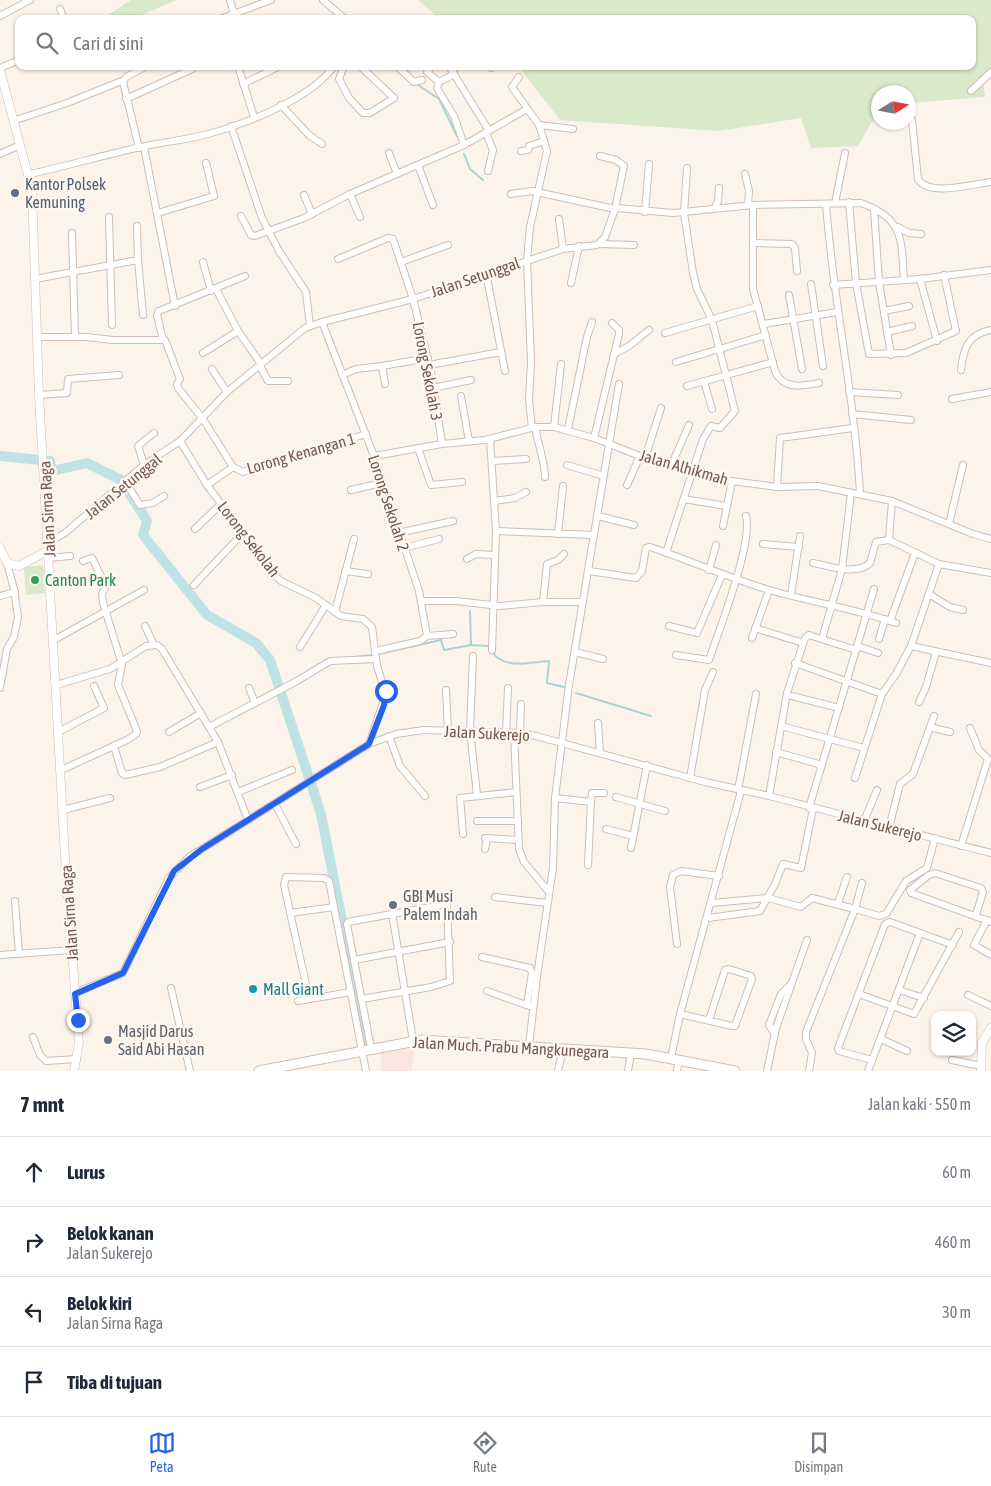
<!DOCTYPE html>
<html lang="id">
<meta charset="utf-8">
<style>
body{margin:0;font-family:"Asap Condensed",sans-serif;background:#f6f6f7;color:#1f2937}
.controls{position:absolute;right:15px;bottom:15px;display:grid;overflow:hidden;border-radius:10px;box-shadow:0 1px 4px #0004}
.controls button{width:45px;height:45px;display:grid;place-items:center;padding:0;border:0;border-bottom:1px solid #e0e1e3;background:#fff;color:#1f2937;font:25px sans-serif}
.compass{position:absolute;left:871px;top:85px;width:45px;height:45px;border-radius:50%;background:#fff;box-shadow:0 1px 4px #0004;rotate:79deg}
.stop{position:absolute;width:15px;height:15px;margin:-11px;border:4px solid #2563eb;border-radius:50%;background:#fff}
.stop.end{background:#2563eb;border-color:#fff;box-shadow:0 1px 5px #0008}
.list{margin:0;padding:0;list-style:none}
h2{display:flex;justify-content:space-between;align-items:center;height:65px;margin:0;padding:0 20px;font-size:21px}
h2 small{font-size:16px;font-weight:400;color:#747a83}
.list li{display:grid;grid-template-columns:32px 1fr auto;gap:15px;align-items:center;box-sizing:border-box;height:70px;padding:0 20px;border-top:1px solid #e0e1e3}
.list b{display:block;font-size:19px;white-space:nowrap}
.list p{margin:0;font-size:16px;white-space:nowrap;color:#747a83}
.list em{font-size:16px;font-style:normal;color:#747a83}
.icon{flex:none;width:28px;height:28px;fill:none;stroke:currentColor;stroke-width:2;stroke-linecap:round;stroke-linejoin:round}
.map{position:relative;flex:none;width:991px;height:1071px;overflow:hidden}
.search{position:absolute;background:#fff;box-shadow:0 1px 4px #0004;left:15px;right:15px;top:15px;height:55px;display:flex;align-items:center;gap:12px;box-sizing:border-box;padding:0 18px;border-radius:10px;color:#747a83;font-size:19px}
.sheet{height:345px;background:#fff}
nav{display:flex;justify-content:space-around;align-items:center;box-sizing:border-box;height:70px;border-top:1px solid #e0e1e3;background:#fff;font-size:14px;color:#747a83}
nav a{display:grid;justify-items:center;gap:2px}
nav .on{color:#2563eb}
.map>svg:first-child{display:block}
</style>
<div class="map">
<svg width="991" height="1071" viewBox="0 0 991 1071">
<rect width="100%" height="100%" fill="#fcf3eb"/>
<polygon fill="#fbe5df" points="415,1047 411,1071 381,1071 381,1052"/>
<g fill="#dae9c9">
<polygon points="131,0 176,0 133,19 102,19"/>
<polygon points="418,0 991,0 991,71 983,79 985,97 909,103 908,92 878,92 878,111 858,146 811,148 801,118 719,131 560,120 518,66 972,66 972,19 445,19 435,15"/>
<polygon points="43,565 45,593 26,595 24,567"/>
</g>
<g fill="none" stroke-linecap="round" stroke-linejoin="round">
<g stroke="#a6d4d6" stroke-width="2">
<polyline points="415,83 439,99 457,136"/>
<polyline points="464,154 470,169 483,180"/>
<polyline points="470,611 471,645"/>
<path d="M492,652C505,670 530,662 549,661L547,683L564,687"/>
<polyline points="378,654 441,640 444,650 471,645 488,646 490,649"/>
<polyline points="355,657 373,655"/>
<polyline points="311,669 326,660"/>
<polyline points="576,693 651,716"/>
</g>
<polyline stroke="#bfe3e5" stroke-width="10" points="0,456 50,461 52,471 87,463 121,480 147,521 143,535 207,615 256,643 270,660 321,814 367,1048"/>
<g stroke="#d0bdb3" stroke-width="8">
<g id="minor">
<polyline points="230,0 234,14"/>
<polyline points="323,0 345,19"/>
<polyline points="60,9 64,19"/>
<polyline points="0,16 30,0"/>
<polyline points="220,19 271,0"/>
<polyline points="238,66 254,117"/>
<polyline points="344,66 339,79 349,98 363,113 370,113 394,98 360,66"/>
<polyline points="397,66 414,82 422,80"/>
<polyline points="432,66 427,72 439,82"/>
<polyline points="449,66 489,131"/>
<polyline points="490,66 491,68"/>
<polyline points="0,68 19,60"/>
<polyline points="452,71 458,66"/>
<polyline points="519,77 512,87 539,125 547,151 530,227 527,260 531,362 529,400 532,428"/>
<polyline points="439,82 437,88 454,116 464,145"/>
<polyline points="439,82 454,74"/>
<polyline points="243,84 280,66"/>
<polyline points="971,91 991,72"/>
<polyline points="126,99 192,69"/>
<polyline points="281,105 309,135 322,144"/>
<path d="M912,120L918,179C928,197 973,184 991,182"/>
<polyline points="13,121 67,103 124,80"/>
<polyline points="539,125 573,129"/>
<polyline points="231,126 262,218 279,251 306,292 310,326"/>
<polyline points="486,133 493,150 488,171"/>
<polyline points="144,147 175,306"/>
<polyline points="139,148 123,82 126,77 147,66"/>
<polyline points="521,151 528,150 529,146 544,141"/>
<polyline points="389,153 397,174"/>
<polyline points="0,154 20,145"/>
<polyline points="418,165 433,205"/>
<path d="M30,174C67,166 104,155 141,147C163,142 186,140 208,134C246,124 312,98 334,66"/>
<polyline points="745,174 749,191 748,205"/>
<polyline points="350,194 360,217"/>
<polyline points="511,194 532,191 615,209 624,166 616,160 600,156"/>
<polyline points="304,195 312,214"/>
<polyline points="849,202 856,283 869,354 906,353 956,331 944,275"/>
<polyline points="835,203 845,153"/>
<path d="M826,204C833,301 855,397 860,494"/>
<path d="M753,205V289L775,371C783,390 803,386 819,383"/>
<polyline points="715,208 718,201 719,188"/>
<polyline points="874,209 879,282 891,355"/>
<polyline points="645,212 649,164"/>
<polyline points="158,213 214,196 206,163"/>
<polyline points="241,216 251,235 255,236 304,218 350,194 464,145 527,109"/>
<polyline points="109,217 112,325"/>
<polyline points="559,219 563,249"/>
<polyline points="137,226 138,260"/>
<polyline points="898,227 909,233 921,234"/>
<polyline points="72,233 75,337"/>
<polyline points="753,243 792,244 795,248 797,271"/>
<polyline points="600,244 634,245"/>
<polyline points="338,259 388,238 393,239 413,299 431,372 442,444"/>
<polyline points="203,262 211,291"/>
<polyline points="401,262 448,245"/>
<polyline points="486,273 505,371"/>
<polyline points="35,279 138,260 143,315"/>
<polyline points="920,279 937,341"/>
<polyline points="571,283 579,246"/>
<polyline points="811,284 823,366"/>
<polyline points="833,285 920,279 991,270"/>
<polyline points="216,289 238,331 261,364"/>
<polyline points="789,295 802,369"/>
<polyline points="884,311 909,306"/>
<polyline points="322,322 374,456 419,591 427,636 420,641 376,651"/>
<polyline points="764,324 837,312"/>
<polyline points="887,332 912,326"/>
<polyline points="665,333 758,306"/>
<polyline points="38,337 86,337 113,340 165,340 180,379 177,384 178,388 203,419 233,467 243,472 366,434"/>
<polyline points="163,340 157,315 159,311 245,276"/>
<polyline points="203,353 238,331"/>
<polyline points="614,354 629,346 649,330"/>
<polyline points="676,362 766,335"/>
<polyline points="429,365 501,352"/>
<polyline points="260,366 268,381 288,381"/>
<polyline points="382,366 428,358"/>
<polyline points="212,369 227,392"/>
<path d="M961,370C963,349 968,334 991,330"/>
<polyline points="342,375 356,369 382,366 385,384"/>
<polyline points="704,381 712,409"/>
<polyline points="687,386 773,362"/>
<polyline points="433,388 471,380"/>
<polyline points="849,392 898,395"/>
<polyline points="39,395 67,393 68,379 119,375"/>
<polyline points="461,396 469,441"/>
<polyline points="952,399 991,392"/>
<polyline points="852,414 911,420"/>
<path d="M535,427C538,445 545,461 545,477"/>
<polyline points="554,427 561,364"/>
<polyline points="568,429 587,337 592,322"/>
<polyline points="594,438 619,334 619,330 612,323"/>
<polyline points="490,439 496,531 492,650"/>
<polyline points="180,441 207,485 274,575 281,581 316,598 341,616 363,619 372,627 377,666 386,694 369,744"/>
<polyline points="418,448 431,485 462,482"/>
<polyline points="374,456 442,444 485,440 535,427 554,427 594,438 645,458 716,479 777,487 818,486 892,501 973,534 991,539"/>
<polyline points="645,458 661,408"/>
<polyline points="492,461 526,459"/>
<polyline points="144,465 138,446 154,433"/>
<polyline points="567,465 604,476"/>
<polyline points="671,466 689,425"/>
<polyline points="125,481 140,505 153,503 164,496"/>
<polyline points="207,485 233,467"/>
<polyline points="627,485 640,456"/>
<polyline points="777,487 780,438 853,428"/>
<polyline points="351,490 382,483"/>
<polyline points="684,499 726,506"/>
<polyline points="494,501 515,498 526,492"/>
<polyline points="598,516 634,525"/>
<polyline points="949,524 963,465"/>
<polyline points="723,526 732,481"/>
<polyline points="195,529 221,504"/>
<polyline points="496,531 594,535"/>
<polyline points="398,533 453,521"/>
<polyline points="558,534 563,486"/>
<polyline points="889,540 892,501"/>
<path d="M49,542L65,533L144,465L180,441L227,392L305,328L322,322L413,299L563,249L597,245L605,237L615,209L617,208L673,213L753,205L861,203C905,219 901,240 904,280"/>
<polyline points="763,544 799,547"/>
<polyline points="404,548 439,539"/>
<polyline points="666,553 703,439 711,426 720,428 735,411 712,320 697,289 693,273 684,213 687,168"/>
<polyline points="49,558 70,556"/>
<polyline points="467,559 476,554 494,555"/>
<path d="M813,563C830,566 856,576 870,563L876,542L889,540L939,564L991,573"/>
<polyline points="709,570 716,545"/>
<polyline points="345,571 368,574"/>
<path d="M589,571L636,578L642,571L646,548L650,547C689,560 726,577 766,589C809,602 854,608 896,623"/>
<polyline points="194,585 242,534"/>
<polyline points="929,594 950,607 963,610"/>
<polyline points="791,595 800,536"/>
<polyline points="0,596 15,592"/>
<polyline points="421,601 456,601 500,606 543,602 583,602"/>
<polyline points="543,602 547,564 558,560 564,554"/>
<polyline points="335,612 354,539"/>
<polyline points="890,621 915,553"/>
<polyline points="145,626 154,645"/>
<polyline points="669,626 697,633 722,575"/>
<polyline points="755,628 803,643"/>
<polyline points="427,636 453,634"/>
<polyline points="752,638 769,590"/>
<polyline points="822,639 842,569 851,493"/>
<polyline points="879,639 885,619"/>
<polyline points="54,640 144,590"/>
<polyline points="857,646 878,653"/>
<polyline points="911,646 991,663"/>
<polyline points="300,647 326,605"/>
<polyline points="575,652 603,659"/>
<path d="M676,655L709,660C719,630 753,544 746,516"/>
<polyline points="473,656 470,731 477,795"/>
<polyline points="795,663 882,694"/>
<polyline points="56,685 110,669 146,646 157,645 162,649 218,742 248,820"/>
<polyline points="0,688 7,649 14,637 18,617 14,589 7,563"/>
<polyline points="446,690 448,730"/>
<polyline points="792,696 839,708"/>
<polyline points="919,702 926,687 936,652"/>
<polyline points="255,703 297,681 330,661 376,659"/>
<polyline points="598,723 600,753"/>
<polyline points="781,726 864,748"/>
<polyline points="209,727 255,703 249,688"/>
<polyline points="930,727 950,732"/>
<polyline points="58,732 104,708 94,686"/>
<polyline points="169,732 201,713"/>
<polyline points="506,733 508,688"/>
<polyline points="514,733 519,849 524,862 549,892"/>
<polyline points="520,733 521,704"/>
<polyline points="389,736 400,766 425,796"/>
<polyline points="114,746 122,773 125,775 160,767 218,742"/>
<polyline points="776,752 822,765"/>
<polyline points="61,770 127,740 136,734 137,731 118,685 122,664 103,603 102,594 106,586 92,558 83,561"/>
<polyline points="690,778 705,690 713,672"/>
<polyline points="855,778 882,694 896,674 911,646 939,564"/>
<polyline points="200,787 232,775"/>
<polyline points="738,790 756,694"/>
<polyline points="238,792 292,770"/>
<polyline points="769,796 787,693 805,638 809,635 856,650"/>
<polyline points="616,797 665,811"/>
<polyline points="555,798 591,802 592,793 604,793"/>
<polyline points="275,804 296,844"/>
<polyline points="809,808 874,589"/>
<polyline points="63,810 110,798"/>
<polyline points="477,821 518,821"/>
<polyline points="864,821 877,790"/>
<polyline points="889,828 900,784 913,774 934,716"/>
<polyline points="606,829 633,836"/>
<polyline points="463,834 460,798 516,792"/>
<polyline points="485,838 518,840"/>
<polyline points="961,846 988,759 979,750 970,728"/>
<polyline points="631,848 647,765"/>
<polyline points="485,849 487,838"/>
<polyline points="588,865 591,802"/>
<polyline points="495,897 547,903"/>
<polyline points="15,901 19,954"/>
<polyline points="712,903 768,898 801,907 812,898 855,909 862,883"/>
<polyline points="838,903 847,877"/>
<polyline points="290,913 334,907"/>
<polyline points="392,913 413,1041"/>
<polyline points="976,915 983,892 981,888 935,873 929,875 910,890 911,893 991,922"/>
<polyline points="708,918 760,911 775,884 783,864 801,868 813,809"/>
<polyline points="987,920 974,945 991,955"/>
<polyline points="677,944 670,887 673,875 681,871 719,876"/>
<polyline points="0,955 72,950"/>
<polyline points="482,957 530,968 532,973 527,1005"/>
<polyline points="354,960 450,942"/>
<polyline points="171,988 190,1071"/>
<polyline points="899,990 924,998"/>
<polyline points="487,991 529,1006"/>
<polyline points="75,993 123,973 169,878 189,857 369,744 396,734 424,730 520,733 536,736 705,782 769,796 991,853"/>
<polyline points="859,994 914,1014 959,932"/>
<polyline points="968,995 991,1006"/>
<polyline points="309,998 284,885 286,877 324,878 329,881 366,1071"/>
<polyline points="362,999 431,987 450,981 447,904 348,922 347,924 371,1048"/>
<polyline points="298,1001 351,992"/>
<polyline points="680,1014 732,1026 735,1026 752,979 751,976 729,969 725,970 709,1020"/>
<polyline points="775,1034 769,1025 781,994 791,984"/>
<polyline points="33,1037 40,1055 46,1061 77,1059"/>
<polyline points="881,1039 907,1051"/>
<polyline points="529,1045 538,969 553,868 555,798 569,685 619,384"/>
<polyline points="671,1058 680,1014 741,791"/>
<polyline points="872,1060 839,1051 838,1048 885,924 890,922 953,945"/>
<polyline points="952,1060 981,1066"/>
<polyline points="558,1071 563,1049"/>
<polyline points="628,1071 631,1053"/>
<polyline points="677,1071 679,1060"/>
<polyline points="767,1071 776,1028 807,940"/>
<polyline points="809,1071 812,1053 806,1039 806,1032 855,909 879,916 886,914 906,881 927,868 935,838"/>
<polyline points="868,1071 920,933"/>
</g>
</g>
<g stroke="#d0bdb3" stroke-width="9">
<g id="tertiary">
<polyline points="0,70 32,190 39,395 65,857 79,1043 74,1071"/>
<polyline points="0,548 7,563 19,566 49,550"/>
<polyline points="981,1071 982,1042 991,1028"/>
</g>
</g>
<g stroke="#d3bcb0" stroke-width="11">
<polyline id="secondary" points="259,1071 421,1040 646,1054 735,1071"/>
</g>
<use href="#minor" stroke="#fff" stroke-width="6"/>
<use href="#tertiary" stroke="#fff" stroke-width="8"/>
<use href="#secondary" stroke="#fff" stroke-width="9"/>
</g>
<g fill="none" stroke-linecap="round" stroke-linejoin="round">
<polyline stroke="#2563eb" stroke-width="6" points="78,1020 75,994 123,973 174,871 202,849 369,744 384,705 386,691"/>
</g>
<circle fill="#5c6f8a" stroke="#fef8f1" stroke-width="2" cx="15" cy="193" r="5"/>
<circle fill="#2e9e5b" stroke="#fef8f1" stroke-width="2" cx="35" cy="580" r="5"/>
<g fill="#6b7280" stroke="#fef8f1" stroke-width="2">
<circle cx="393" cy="905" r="5"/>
<circle cx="108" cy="1040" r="5"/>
</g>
<circle fill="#0f9aa8" stroke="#fef8f1" stroke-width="2" cx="253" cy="989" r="5"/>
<g text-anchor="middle" stroke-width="5" stroke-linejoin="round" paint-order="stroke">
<g font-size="16" fill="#4e5e75" stroke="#fef8f1" text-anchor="start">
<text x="25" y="190">Kantor Polsek<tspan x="25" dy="18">Kemuning</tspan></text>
</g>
<g font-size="16" fill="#76584e" stroke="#fef8f1">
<text transform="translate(475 277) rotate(-19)" y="6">Jalan Setunggal</text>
<text transform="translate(428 371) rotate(79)" y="6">Lorong Sekolah 3</text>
<text transform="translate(301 453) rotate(-16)" y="6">Lorong Kenangan 1</text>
<text transform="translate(684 467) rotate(16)" y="6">Jalan Alhikmah</text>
<text transform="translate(123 486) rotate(-39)" y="6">Jalan Setunggal</text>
<text transform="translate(389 503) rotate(72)" y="6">Lorong Sekolah 2</text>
<text transform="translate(47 509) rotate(-93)" y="6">Jalan Sirna Raga</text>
<text transform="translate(249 539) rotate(52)" y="6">Lorong Sekolah</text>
<text transform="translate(487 733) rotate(3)" y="6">Jalan Sukerejo</text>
<text transform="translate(880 825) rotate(14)" y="6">Jalan Sukerejo</text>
<text transform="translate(69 913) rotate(-94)" y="6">Jalan Sirna Raga</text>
<text transform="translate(511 1047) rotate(3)" y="6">Jalan Much. Prabu Mangkunegara</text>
</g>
<g font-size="16" fill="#27864d" stroke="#fef8f1" text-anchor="start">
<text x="45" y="586">Canton Park</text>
</g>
<g font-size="16" fill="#5b616d" stroke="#fef8f1" text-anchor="start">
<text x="403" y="902">GBI Musi<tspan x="403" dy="18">Palem Indah</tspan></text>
<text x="118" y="1037">Masjid Darus<tspan x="118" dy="18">Said Abi Hasan</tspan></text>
</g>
<g font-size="16" fill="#0d838f" stroke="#fef8f1" text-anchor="start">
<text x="263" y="995">Mall Giant</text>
</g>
</g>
</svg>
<div class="controls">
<button><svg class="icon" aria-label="layers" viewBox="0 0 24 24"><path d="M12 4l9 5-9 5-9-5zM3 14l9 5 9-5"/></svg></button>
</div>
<svg class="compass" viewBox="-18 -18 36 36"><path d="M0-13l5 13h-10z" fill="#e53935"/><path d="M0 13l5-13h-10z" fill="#747a83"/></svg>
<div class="stop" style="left:386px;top:691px"></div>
<div class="stop end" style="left:78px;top:1020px"></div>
<div class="search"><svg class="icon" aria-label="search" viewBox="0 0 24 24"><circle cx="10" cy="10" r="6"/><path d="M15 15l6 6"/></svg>Cari di sini</div>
</div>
<section class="sheet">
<h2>7 mnt<small>Jalan kaki · 550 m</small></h2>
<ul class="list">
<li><svg class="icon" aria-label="ahead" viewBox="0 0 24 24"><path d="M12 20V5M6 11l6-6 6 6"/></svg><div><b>Lurus</b></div><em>60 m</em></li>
<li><svg class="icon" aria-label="right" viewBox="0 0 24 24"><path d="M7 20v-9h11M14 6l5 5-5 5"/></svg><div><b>Belok kanan</b><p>Jalan Sukerejo</p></div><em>460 m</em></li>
<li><svg class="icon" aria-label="left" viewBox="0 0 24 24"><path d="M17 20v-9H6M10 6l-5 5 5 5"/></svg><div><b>Belok kiri</b><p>Jalan Sirna Raga</p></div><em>30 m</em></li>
<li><svg class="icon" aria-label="arrive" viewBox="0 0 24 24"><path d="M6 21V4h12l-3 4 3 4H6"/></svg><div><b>Tiba di tujuan</b></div></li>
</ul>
</section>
<nav>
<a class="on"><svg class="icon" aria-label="map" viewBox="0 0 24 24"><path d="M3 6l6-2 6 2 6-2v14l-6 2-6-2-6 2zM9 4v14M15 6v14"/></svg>Peta</a>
<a><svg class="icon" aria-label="directions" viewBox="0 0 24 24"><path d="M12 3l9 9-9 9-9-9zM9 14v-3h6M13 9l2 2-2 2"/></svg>Rute</a>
<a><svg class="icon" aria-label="saved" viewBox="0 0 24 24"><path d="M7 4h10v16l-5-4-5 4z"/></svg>Disimpan</a>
</nav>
